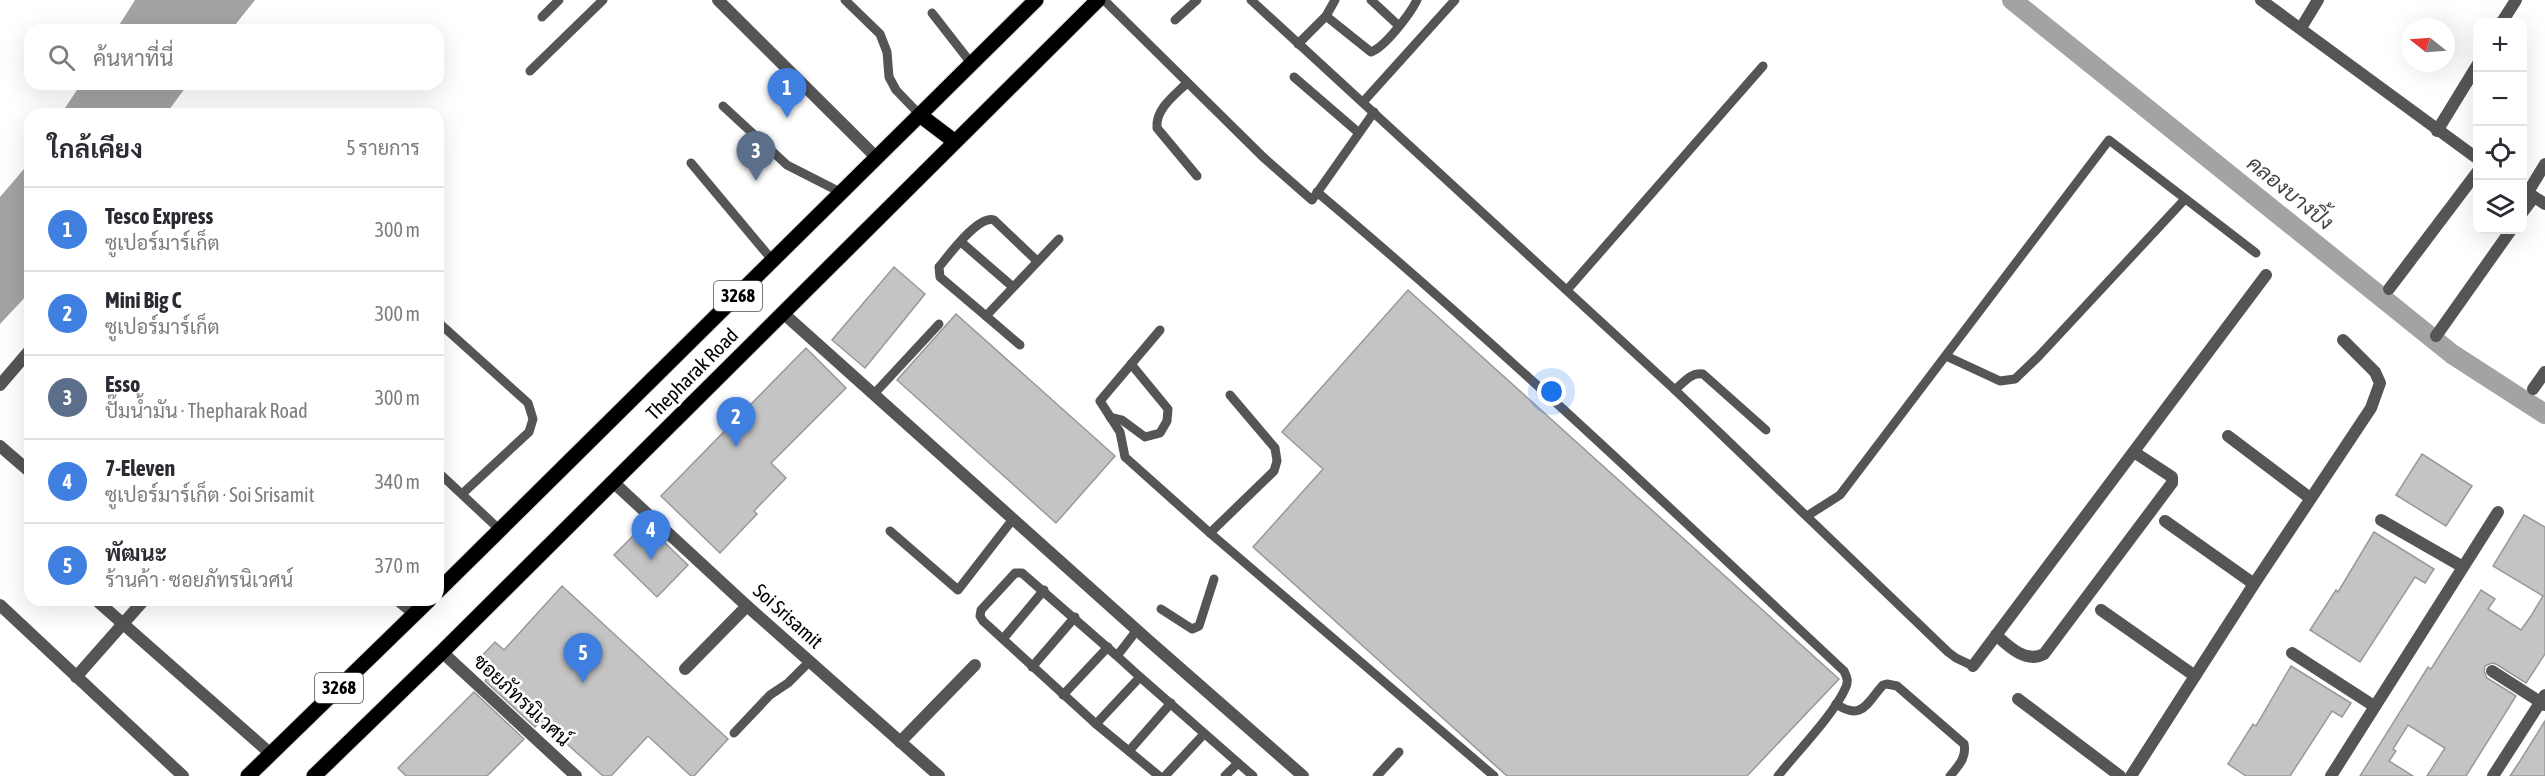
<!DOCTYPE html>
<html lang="th">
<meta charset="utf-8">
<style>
body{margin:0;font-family:"Asap Condensed",Sarabun,sans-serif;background:#f7f7f7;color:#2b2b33}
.controls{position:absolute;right:18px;top:18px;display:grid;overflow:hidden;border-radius:12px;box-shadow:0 6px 24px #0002}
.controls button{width:54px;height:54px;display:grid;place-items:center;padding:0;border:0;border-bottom:2px solid #e1e1e2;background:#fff;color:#2b2b33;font:30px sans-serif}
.compass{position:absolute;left:2401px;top:18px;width:54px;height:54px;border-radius:50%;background:#fff;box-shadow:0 6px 24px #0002;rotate:287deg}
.you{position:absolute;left:1552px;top:392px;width:21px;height:21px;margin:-15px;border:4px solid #fff;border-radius:50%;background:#1a73e8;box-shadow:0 0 0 9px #1a73e833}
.badge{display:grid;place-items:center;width:39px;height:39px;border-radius:50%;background:#111827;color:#fff;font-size:20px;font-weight:700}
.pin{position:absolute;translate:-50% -50px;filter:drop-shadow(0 2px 3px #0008)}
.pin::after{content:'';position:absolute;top:32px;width:21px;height:18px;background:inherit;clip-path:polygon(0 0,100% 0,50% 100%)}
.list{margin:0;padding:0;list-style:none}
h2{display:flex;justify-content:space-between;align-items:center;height:78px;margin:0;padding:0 24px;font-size:26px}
h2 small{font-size:20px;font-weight:400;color:#7c7c81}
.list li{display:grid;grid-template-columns:39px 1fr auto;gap:18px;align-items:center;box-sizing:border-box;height:84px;padding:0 24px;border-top:2px solid #e1e1e2}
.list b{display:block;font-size:22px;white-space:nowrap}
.list p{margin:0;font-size:20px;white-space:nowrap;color:#7c7c81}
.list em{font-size:20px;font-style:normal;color:#7c7c81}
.icon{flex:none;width:33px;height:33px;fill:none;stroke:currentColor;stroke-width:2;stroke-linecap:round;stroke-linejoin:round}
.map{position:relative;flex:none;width:2545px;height:776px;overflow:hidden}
.search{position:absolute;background:#fff;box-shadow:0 6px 24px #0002;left:24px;top:24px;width:420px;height:66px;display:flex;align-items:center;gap:15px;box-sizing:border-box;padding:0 21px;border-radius:18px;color:#7c7c81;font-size:22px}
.panel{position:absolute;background:#fff;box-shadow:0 6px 24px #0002;left:24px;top:108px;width:420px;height:498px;border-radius:18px}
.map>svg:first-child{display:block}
</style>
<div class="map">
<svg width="2545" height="776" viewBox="0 0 2545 776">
<rect width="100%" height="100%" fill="#fff"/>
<g fill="#a3a3a3">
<polygon points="135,0 255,0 231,30 116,30"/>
<polygon points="81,84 188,84 166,114 61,114"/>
<polygon points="30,162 30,292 0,324 0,197"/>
</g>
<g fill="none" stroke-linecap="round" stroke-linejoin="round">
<polyline stroke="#a3a3a3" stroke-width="20" points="2012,0 2452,354 2545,414"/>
</g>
<g fill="#c4c4c4" stroke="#999" stroke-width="1.5">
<polygon points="894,267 925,294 865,368 832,340"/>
<polygon points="1408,290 1839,679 1747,776 1507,776 1253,547 1323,469 1282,432"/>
<polygon points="956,314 1115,456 1056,523 897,380"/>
<polygon points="806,348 846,388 771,463 786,478 754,511 757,514 720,553 661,496"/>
<polygon points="2422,454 2472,486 2446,526 2396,495"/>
<polygon points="2524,515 2545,527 2545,654 2526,683 2496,664 2492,663 2485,666 2484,671 2487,678 2516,696 2466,776 2427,776 2445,748 2408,725 2393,749 2396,751 2389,761 2413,776 2360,776 2428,667 2431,669 2481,590 2495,599 2488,609 2521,630 2531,616 2543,596 2493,566"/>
<polygon points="645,524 688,565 657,597 614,555"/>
<polygon points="2374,532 2434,569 2425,583 2415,577 2360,662 2310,630 2336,590 2338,592"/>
<polygon points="562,586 728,739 694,776 691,776 648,736 611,776 603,776 541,721 535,727 485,681 491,674 477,661 495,642 504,650"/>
<polygon points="2291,666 2351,703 2342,717 2332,711 2290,776 2246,776 2228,764 2253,724 2256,726"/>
<polygon points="474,692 524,739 487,776 406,776 398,768"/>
<polygon points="2545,721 2545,776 2510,776 2520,761"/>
</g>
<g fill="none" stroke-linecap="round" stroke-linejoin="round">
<g stroke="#dbdbdb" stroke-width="17">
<g id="primary">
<polyline points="921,116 954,141"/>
<polyline points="438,591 1036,0"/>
<polyline points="248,776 429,600"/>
<polyline points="314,776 442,652 1098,0"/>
</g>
</g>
<g stroke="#555" stroke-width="9">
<polyline points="845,0 880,34 887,52 889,77 896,90 921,116"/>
<polyline points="1104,0 1263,157 1312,200 1374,112"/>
<polyline points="1251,0 1675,390 1948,652 1956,658 1973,666"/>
<polyline points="1371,0 1399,26"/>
<polyline points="932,13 971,63"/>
<path d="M1326,16L1371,52C1385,47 1410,14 1417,0"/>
<polyline points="542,17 559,0"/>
<polyline points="1175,20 1197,0"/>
<polyline points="1298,44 1326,16 1335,0"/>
<polyline points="530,71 603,0"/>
<polyline points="1294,77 1359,133"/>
<path d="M1187,83C1175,95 1155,109 1157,128L1197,176"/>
<polyline points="1363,102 1455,0"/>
<polyline points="723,106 787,165 842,193"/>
<polyline points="691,163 773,261"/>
<path d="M1317,192C1499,345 1671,509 1844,671C1847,677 1849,682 1845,689C1834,714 1796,753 1778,776"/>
<polyline points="961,242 1013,287"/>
<polyline points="1567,290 1763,66"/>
<path d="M986,316L940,277L939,267C949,255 978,215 994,220L1037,261"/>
<polyline points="438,322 528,403 533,419 529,432 462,494"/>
<polyline points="1160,330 1100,401 1120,432 1125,457 1210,533 1494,776"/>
<polyline points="1020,345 986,316 1059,239"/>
<polyline points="1946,356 2000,381 2015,379 2038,357 2185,199"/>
<path d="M1675,390C1684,382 1691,372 1703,374L1766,430"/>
<polyline points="874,394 939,324"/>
<polyline points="1110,417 1122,420 1145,437 1160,433 1167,421 1168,409 1131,364"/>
<polyline points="438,472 500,530"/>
<polyline points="1807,516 1840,495 2109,140 2256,253"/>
<polyline points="890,531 958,590 1013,519"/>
<polyline points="1210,533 1274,471 1277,461 1275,448 1230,395"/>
<polyline points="1161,609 1192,629 1199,626 1214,579"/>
<polyline points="1003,639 1044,590"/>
<polyline points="1117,656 1022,573 1015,573 981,610 980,616 983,621 1096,724 1140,677 1117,656 1137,630"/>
<polyline points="1032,667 1075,617"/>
<polyline points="1140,677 1253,776"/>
<polyline points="1063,695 1108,647"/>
<path d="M1836,704C1862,721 1866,704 1883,685L1887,684L1897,686L1964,744C1967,758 1958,766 1950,776"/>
<polyline points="1096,724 1159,776"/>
<polyline points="734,733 770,695 788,683 809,662"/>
<polyline points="1129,751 1171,703"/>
<polyline points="1165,776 1204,734"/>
<polyline points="1225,776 1238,763"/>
<polyline points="1377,776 1399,752"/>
</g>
<g stroke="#555" stroke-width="12">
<polyline points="718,0 877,158"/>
<polyline points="2261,0 2478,159"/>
<polyline points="2502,22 2516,0"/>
<polyline points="2301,28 2318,0"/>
<polyline points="2437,131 2478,64"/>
<polyline points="2522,189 2545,204"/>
<polyline points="2528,192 2545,164"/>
<polyline points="2522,213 2534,197"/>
<polyline points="2389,289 2478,171"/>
<polyline points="783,313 1148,640 1303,776"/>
<polyline points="2436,336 2511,230"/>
<polyline points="0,385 30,350"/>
<polyline points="2533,389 2545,372"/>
<polyline points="2228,436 2310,498"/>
<polyline points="0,446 30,472"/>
<polyline points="613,482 747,606 939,776"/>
<polyline points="2381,520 2463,567"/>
<polyline points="2165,521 2254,584"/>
<polyline points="96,600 271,754"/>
<polyline points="398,600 415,614"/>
<polyline points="0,605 183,776"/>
<polyline points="2101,610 2195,676"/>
<path d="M1996,635C2008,646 2026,664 2044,654L2172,483V477L2134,452"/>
<polyline points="442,652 576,776"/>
<polyline points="2292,653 2374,706"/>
<polyline points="1973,666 2266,275"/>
<polyline points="685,669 747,606"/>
<polyline points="2492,671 2545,705"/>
<polyline points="76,677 144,600"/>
<polyline points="2018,699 2120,776"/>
<polyline points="900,742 975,665"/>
<polyline points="2131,776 2254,584 2371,408 2380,383 2375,372 2343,340"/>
<polyline points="2331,776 2498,512"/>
<polyline points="2493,776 2545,695"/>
</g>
<use href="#primary" stroke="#000" stroke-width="15"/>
</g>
<g text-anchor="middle" stroke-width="5" stroke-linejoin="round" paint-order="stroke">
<g fill="#fff" stroke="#4c4c4c" stroke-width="1.5">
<rect x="714" y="281" width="48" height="30" rx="4.5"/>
<rect x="315" y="673" width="48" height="30" rx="4.5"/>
</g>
<g font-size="18" font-weight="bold" fill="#000">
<text x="738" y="302">3268</text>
<text x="339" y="694">3268</text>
</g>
<g font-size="20" fill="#000" stroke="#fff">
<text transform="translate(692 374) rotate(-45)" y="7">Thepharak Road</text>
<text transform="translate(788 616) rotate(42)" y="7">Soi Srisamit</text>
<text transform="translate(522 700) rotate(43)" y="7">ซอยภัทรนิเวศน์</text>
</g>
<g font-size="21" font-style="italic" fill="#444" stroke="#fff">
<text transform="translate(2290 193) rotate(39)" y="7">คลองบางปิ้ง</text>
</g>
</g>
</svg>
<div class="controls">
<button>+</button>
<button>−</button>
<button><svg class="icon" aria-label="locate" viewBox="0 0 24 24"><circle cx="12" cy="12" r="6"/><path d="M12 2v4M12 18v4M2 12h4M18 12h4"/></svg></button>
<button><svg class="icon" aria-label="layers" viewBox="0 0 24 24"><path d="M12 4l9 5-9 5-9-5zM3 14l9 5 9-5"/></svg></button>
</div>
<svg class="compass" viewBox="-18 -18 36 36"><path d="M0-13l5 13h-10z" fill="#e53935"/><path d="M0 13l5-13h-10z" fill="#7c7c81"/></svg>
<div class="you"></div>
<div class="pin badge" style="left:787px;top:118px;background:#3f7fe0">1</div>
<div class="pin badge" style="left:736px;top:447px;background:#3f7fe0">2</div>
<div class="pin badge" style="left:756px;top:181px;background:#5c6f8a">3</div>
<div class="pin badge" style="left:651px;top:560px;background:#3f7fe0">4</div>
<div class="pin badge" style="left:583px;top:683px;background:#3f7fe0">5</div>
<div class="search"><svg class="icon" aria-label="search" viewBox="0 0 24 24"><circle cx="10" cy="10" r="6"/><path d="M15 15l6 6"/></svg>ค้นหาที่นี่</div>
<section class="panel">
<h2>ใกล้เคียง<small>5 รายการ</small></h2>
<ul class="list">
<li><span class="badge" style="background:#3f7fe0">1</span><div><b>Tesco Express</b><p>ซูเปอร์มาร์เก็ต</p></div><em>300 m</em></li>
<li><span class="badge" style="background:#3f7fe0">2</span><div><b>Mini Big C</b><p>ซูเปอร์มาร์เก็ต</p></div><em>300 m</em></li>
<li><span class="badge" style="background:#5c6f8a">3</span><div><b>Esso</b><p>ปั๊มน้ำมัน · Thepharak Road</p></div><em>300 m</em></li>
<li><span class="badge" style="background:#3f7fe0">4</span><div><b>7-Eleven</b><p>ซูเปอร์มาร์เก็ต · Soi Srisamit</p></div><em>340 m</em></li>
<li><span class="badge" style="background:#3f7fe0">5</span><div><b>พัฒนะ</b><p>ร้านค้า · ซอยภัทรนิเวศน์</p></div><em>370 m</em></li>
</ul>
</section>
</div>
